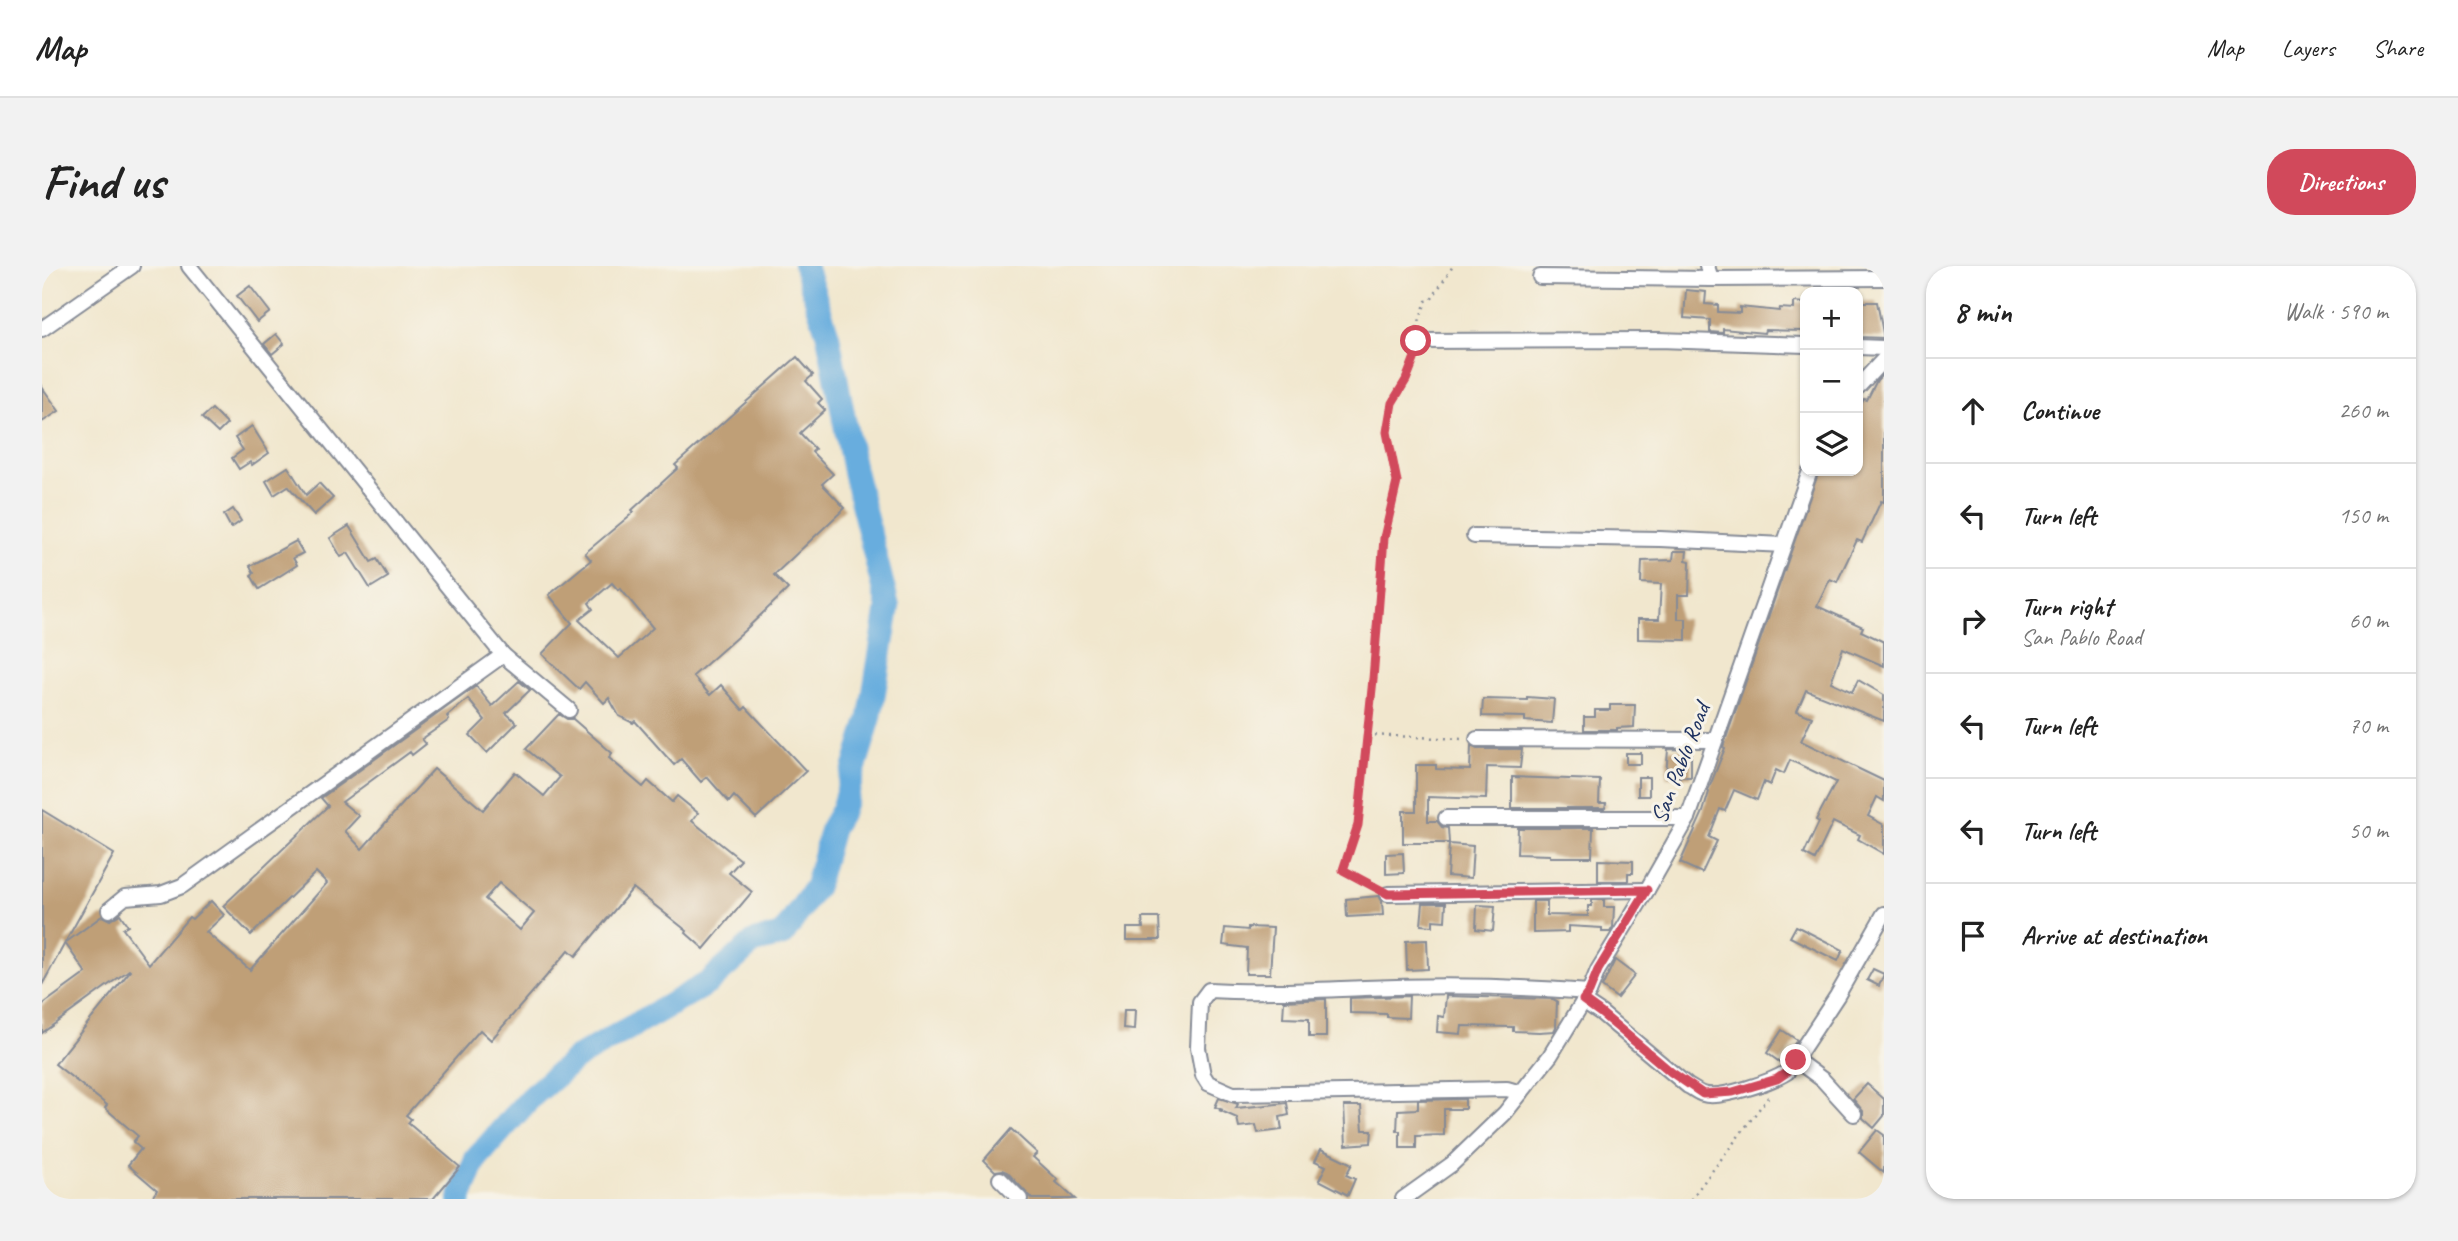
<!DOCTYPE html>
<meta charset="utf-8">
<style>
body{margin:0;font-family:Caveat,sans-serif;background:#f2f2f2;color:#222}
.controls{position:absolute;right:21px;top:21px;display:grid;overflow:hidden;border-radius:14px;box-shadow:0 2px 5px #0004}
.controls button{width:63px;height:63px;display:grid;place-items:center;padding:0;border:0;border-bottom:2px solid #e0e0e0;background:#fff;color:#222;font:35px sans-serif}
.stop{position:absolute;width:21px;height:21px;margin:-16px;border:5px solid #d1495b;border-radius:50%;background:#fff}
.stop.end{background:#d1495b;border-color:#fff;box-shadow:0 2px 7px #0008}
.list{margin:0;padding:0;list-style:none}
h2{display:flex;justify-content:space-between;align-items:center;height:91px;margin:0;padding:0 28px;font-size:30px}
h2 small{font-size:23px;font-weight:400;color:#767676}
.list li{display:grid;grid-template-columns:46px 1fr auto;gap:21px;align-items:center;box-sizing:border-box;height:105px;padding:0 28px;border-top:2px solid #e0e0e0}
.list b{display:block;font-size:26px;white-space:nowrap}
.list p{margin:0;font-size:23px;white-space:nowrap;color:#767676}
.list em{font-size:23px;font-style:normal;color:#767676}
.icon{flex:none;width:38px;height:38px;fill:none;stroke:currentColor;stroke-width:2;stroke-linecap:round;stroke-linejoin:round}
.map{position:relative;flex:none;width:1842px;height:933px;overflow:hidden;border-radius:28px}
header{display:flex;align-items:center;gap:42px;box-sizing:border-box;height:98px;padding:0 35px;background:#fff;border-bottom:2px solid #e0e0e0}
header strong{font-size:33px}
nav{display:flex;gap:38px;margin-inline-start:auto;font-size:24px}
.intro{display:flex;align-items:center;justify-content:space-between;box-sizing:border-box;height:168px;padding:0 42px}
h1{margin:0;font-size:49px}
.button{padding:18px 32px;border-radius:28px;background:#d1495b;color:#fff;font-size:24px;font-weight:700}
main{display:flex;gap:42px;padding:0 42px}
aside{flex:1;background:#fff;border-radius:28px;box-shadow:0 2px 5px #0004}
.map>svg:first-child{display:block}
</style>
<header>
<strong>Map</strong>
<nav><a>Map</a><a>Layers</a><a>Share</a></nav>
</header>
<div class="intro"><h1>Find us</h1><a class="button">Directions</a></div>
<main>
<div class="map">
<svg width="1842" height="933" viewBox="0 0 1842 933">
<rect width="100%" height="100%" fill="#f7f3e8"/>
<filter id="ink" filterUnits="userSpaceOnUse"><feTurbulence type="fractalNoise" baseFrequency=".0143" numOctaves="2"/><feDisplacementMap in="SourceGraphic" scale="14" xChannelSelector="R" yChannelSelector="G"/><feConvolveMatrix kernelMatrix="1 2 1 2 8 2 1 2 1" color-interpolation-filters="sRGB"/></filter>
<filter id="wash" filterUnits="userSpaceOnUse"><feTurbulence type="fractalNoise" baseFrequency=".00686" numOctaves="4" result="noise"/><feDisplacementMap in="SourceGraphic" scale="28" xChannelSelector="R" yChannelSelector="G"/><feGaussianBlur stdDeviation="1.57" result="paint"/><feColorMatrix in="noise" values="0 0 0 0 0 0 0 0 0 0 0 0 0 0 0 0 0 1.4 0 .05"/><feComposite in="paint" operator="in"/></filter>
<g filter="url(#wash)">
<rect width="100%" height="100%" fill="#f1e7ce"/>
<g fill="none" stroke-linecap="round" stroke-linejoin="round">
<polyline stroke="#68adde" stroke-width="24" points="418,933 434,893 488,832 533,793 666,717 712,676 741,669 774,620 790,561 800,544 828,451 846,341 812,205 786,69 763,0"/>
</g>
<g id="blocks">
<g fill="#bf9f77" fill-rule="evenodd">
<polygon points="208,20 228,46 215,56 195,30"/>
<polygon points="1644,24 1664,26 1663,38 1676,39 1676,46 1698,47 1698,41 1737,45 1738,42 1752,43 1752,36 1763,37 1762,65 1723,64 1722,67 1681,63 1681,67 1668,66 1668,54 1642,52"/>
<polygon points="1816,36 1835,36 1842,72 1816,71"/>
<polygon points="234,68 242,78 230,88 222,78"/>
<path d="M755,91L771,109L764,115L780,133L776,137L783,144L758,167L773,183L770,186L791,208L780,218L803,242L732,309L746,323L703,364L651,410L668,429L679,419L701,444L704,441L764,505L714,552L692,530L687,536L665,511L659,516L639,493L632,499L593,455L591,457L577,450L567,432L562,437L543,416L537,423L500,388L530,357L507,329L549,294L543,287L592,246L590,244L636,202L633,199ZM570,317L576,324L578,322L611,362L577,392L537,354L551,343L547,337Z"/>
<polygon points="1842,107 1842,236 1839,235 1820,276 1815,274 1795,316 1788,313 1775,340 1821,361 1819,365 1842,376 1842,400 1801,382 1789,416 1810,426 1816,414 1842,429 1842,455 1764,424 1755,445 1770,451 1759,475 1842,515 1842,535 1835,531 1826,550 1842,559 1842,588 1816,573 1818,569 1791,556 1773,594 1762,588 1777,556 1774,554 1794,516 1748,494 1742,508 1734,504 1728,519 1722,516 1715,534 1692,524 1683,545 1678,543 1667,571 1675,575 1660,607 1638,597 1661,546 1667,526 1666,525 1683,482 1681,481 1777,205 1816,205 1816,144 1822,133 1825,134 1835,114"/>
<polygon points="0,121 17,145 0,156"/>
<polygon points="170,143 185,158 176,167 160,152"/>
<polygon points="210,160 227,187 210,199 208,196 197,203 190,192 201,184 193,172"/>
<polygon points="246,201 264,229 277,217 291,232 272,249 246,220 232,229 224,215"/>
<polygon points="191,243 199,255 189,262 182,249"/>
<polygon points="307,260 329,296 335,293 346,311 328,322 306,287 299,291 288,272"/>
<polygon points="254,275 261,287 251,292 255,299 217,323 209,309 212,307 208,300"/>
<polygon points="1632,285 1645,285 1644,294 1648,295 1647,329 1636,329 1636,353 1644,353 1644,374 1596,373 1596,353 1617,353 1619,318 1599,317 1600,295 1631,294"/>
<path d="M477,415L488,424L464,447L475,457L445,487L428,469L443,454L426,433L405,450L407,454L380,473L384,478L370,489L368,486L300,536L317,550L303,565L320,583L392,503L441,544L473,506L502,530L518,511L484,483L517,448L525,453H531L570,487L567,492L601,521L606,515L630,536L635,530L656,547L650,555L699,594L687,607L710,626L662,683L644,667L645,665L591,622L534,690L527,684L449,774L438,764L364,849L369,853L366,857L418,901L391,933H109L115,924L86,899L99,883L91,876L96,870L63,842L65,839L13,798L88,705L87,704L0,767V739L44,707L23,677L0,719V544L72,588L23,677L60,650L68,654L78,648L86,660L81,663L107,698L147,651L150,653L169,635L182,649L164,666L208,704L285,617L274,606L209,669L181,640L286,540L279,532L434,420L450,440ZM457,617L492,647L478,664L443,633Z"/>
<polygon points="1485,431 1512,433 1510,457 1483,455 1483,451 1440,450 1441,433 1485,434"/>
<polygon points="1568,439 1593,439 1592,461 1575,462 1575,464 1542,464 1542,451 1553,451 1553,444 1568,444"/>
<polygon points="1429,480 1435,483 1480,483 1478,502 1445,501 1444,533 1386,531 1386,555 1395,555 1400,561 1406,562 1407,577 1361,577 1361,545 1374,545 1374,499 1394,499 1394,503 1428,504"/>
<polygon points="1626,483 1649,484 1649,511 1624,511"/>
<rect x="1584" y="487" width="15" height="11"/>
<polygon points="1470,511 1558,514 1557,537 1564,537 1563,542 1470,542"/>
<rect x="1596" y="511" width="11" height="19"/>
<polygon points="1476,562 1551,562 1550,591 1508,591 1508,589 1475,588"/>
<polygon points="1407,578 1431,580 1429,612 1405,610"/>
<polygon points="1361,587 1362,607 1344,608 1344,588"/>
<polygon points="1556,594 1591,595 1591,607 1586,607 1586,615 1556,615"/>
<polygon points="1337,630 1340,635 1341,649 1305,651 1304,633"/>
<polygon points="1550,634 1562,634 1562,641 1572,641 1571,661 1568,666 1560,666 1560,662 1526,660 1526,666 1491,667 1491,635 1505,635 1505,649 1546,650 1546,640 1550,640"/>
<polygon points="1381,637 1404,637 1403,655 1391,654 1391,660 1379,659"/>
<polygon points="1435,639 1453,640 1451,665 1434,663"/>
<polygon points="1100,652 1117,652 1118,674 1085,674 1085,662 1101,662"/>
<polygon points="1754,660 1801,684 1796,695 1748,671"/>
<polygon points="1206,661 1231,662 1228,708 1204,708 1205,682 1181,679 1183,662 1206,664"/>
<polygon points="1385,674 1386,703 1365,704 1364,675"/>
<polygon points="1573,694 1593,709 1575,732 1560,721"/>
<polygon points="1831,703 1842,708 1837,720 1825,714"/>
<polygon points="1367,730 1366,752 1345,751 1345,748 1308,747 1308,732"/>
<polygon points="1404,730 1511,733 1515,735 1514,761 1512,765 1497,766 1471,765 1471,761 1420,760 1419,768 1395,766 1396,750 1402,751"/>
<polygon points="1284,733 1284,771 1267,771 1267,753 1241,752 1242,735"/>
<polygon points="1082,744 1093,744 1092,764 1081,763"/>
<polygon points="1740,764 1755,774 1739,797 1725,787"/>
<polygon points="1825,818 1842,833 1842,850 1832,862 1821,852 1821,845 1811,833"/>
<polygon points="1177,832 1196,838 1194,842 1245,837 1247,849 1238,851 1240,864 1216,867 1214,859 1197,861 1195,852 1177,844 1181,844 1173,841"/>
<polygon points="1423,833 1423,843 1402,843 1402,869 1374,870 1374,882 1358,882 1358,865 1355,865 1356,844 1376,843 1376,834"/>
<polygon points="1302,840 1319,840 1321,864 1330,864 1329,877 1304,879"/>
<polygon points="969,863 995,887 991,891 1016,914 1014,916 1033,933 990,933 965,906 960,904 953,905 942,894"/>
<polygon points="1835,864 1842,869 1842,907 1817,886"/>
<polygon points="1279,883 1310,898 1304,909 1313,913 1306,929 1277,914 1284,900 1273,895"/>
</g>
</g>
</g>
<g filter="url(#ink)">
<use href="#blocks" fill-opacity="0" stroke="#868b96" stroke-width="2"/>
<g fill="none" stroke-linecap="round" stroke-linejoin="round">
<g stroke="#868b96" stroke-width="18">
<g id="street">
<polyline points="147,0 461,389"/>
<polyline points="1665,0 1669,13 1842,12"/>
<polyline points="1498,11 1669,13"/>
<polyline points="0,63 90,0"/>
<polyline points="1374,75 1617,74 1763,79"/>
<polyline points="1816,81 1842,82"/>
<polyline points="1816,121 1842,93"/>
<polyline points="1432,270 1618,273 1742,279"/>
<polyline points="1435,473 1673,474"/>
<polyline points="1404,552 1646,552"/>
<polyline points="1346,628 1605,624"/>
<polyline points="67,644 83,631 119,628 140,620 461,389 527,444"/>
<path d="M1541,735L1559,747L1646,820C1651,822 1656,827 1661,828C1678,834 1731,815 1745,806L1795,730L1842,648"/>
<polyline points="1754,794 1781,814 1812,848"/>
<path d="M1479,827L1465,823L1191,828L1166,817L1161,809L1156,782L1158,736L1167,724C1219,727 1270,724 1322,722C1397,719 1472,720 1547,726"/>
<polyline points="958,913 978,933"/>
<polyline points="1361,933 1410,898 1463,847 1508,790 1547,726 1556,704 1605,624 1646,552 1768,205"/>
</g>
</g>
<g stroke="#868b96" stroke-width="2.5" stroke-dasharray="2 5" stroke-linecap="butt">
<polyline points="1375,62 1384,35 1389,34 1411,0"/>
<polyline points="1326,469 1421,473"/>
<polyline points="1333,621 1301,604 1316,559 1331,413 1342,272 1355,216 1345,166 1350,137 1364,114 1373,89"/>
<polyline points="1649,933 1727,830"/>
</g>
<use href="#street" stroke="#fff" stroke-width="14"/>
</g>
</g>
<g fill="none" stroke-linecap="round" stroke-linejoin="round" filter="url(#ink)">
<polyline stroke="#d1495b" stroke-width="9" points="1374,75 1373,91 1364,114 1350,137 1345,166 1355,216 1342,272 1331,413 1316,559 1301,604 1346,628 1605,624 1556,704 1547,726 1541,734 1559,747 1629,806 1661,828 1691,826 1735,813 1745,806 1754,794"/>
</g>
<g text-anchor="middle" stroke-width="6" stroke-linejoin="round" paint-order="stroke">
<g font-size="24" fill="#1b2f5e" stroke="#f7f3e8">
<text transform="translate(1638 497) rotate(-69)" y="8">San Pablo Road</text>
</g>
</g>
</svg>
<div class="controls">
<button>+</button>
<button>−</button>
<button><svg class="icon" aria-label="layers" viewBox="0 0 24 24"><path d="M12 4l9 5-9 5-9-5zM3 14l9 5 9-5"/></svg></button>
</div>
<div class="stop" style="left:1374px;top:75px"></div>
<div class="stop end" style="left:1754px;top:794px"></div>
</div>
<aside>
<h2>8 min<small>Walk · 590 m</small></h2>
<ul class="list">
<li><svg class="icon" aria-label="ahead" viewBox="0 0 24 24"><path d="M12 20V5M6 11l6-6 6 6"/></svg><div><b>Continue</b></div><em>260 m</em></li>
<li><svg class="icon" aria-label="left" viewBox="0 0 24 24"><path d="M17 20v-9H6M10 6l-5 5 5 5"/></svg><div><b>Turn left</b></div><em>150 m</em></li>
<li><svg class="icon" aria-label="right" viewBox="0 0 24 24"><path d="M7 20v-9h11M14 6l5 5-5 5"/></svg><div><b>Turn right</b><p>San Pablo Road</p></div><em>60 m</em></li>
<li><svg class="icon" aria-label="left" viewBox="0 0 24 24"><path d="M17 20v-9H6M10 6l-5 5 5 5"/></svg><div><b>Turn left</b></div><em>70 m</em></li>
<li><svg class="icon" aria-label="left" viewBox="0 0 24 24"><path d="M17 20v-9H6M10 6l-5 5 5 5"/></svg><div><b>Turn left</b></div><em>50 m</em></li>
<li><svg class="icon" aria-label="arrive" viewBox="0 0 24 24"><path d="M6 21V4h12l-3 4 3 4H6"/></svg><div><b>Arrive at destination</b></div></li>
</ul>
</aside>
</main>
